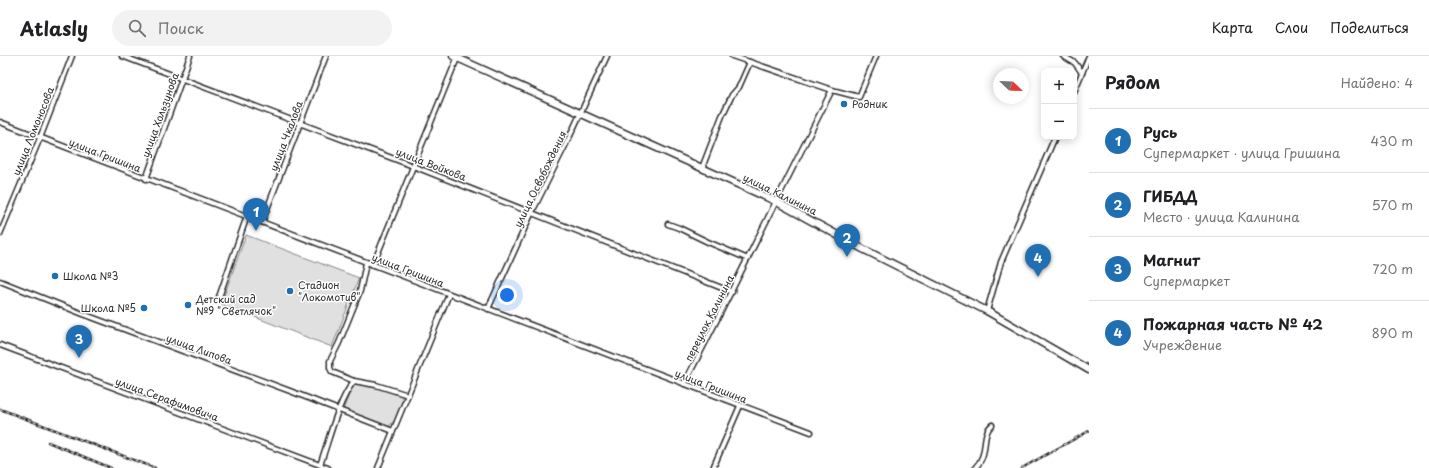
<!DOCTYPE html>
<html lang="ru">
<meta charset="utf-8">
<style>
body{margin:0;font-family:"Playpen Sans",sans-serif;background:#f2f2f2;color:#202124}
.controls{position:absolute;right:12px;top:12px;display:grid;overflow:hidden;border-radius:8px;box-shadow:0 2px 10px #0003}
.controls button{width:36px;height:36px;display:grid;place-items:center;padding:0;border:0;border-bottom:1px solid #e0e0e0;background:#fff;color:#202124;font:20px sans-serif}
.compass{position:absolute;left:993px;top:12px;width:36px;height:36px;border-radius:50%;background:#fff;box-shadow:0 2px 10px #0003;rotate:113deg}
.you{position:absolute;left:507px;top:239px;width:14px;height:14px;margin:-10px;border:3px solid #fff;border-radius:50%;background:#1a73e8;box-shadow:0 0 0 6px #1a73e833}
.badge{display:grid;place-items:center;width:26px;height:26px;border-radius:50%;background:#1f6fb2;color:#fff;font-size:13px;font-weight:700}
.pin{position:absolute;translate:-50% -33px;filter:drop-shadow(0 1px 2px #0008)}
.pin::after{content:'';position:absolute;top:21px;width:14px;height:12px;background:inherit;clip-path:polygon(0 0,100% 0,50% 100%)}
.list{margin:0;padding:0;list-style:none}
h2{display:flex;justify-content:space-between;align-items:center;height:52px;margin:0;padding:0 16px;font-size:17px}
h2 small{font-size:13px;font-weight:400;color:#757577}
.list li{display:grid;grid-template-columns:26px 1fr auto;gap:12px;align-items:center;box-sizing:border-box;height:64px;padding:0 16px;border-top:1px solid #e0e0e0}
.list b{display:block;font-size:15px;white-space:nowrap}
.list p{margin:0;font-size:13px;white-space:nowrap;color:#757577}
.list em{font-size:13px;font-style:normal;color:#757577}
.icon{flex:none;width:22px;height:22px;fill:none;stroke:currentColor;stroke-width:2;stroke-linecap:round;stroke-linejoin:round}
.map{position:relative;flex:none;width:1089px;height:412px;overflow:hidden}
header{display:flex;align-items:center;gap:24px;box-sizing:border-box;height:56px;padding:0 20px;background:#fff;border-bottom:1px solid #e0e0e0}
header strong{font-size:19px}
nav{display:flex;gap:22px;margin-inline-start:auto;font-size:14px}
.search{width:280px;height:36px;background:#f2f2f2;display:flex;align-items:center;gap:10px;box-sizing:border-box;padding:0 14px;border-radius:22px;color:#757577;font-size:15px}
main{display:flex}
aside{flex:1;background:#fff}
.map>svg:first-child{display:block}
</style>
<header>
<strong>Atlasly</strong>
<div class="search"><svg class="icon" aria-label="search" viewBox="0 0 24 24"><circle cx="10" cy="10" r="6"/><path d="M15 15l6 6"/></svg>Поиск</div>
<nav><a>Карта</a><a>Слои</a><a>Поделиться</a></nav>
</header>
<main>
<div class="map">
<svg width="1089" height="412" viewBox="0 0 1089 412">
<rect width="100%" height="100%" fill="#fff"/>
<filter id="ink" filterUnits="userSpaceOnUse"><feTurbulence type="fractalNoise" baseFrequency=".025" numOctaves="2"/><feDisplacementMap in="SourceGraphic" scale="8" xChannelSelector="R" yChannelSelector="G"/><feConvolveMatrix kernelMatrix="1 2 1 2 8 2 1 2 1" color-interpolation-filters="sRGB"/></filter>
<g filter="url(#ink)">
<g fill="#e0e0e0" stroke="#868686">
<polygon points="246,179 359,222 332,291 221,248"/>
<polygon points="358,327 384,333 401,339 403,344 395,364 388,371 343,354 352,331"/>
</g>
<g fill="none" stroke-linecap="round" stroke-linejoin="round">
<g stroke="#2b2b2b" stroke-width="7">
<g id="street">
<polyline points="122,0 413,110 732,236"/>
<polyline points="732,0 832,34"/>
<polyline points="1063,0 1075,7 1082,17"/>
<polyline points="1074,36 1089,0"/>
<polyline points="0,66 811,376"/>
<polyline points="702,112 722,60 732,39 739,31 750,6"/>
<polyline points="146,123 190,0"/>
<polyline points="262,166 326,0"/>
<polyline points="668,168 679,172 708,186 748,203"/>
<polyline points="0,178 40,82 72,0"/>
<polyline points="366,207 360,235 339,287 330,305 330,312 332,316 354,325 376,329 408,339"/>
<polyline points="373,209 458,0"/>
<polyline points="0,225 83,258 290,335 393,375"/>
<polyline points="218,244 247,160"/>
<polyline points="488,253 532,156 569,82 607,0"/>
<polyline points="987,255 1001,206 1055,81"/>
<polyline points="0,289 328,412"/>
<path d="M684,328C735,230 782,132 832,34L859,41L876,0"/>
<path d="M320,409C329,384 338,345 354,325"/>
<polyline points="378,412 449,238"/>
<polyline points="713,412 740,350"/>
<path d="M975,412C990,397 980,379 992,369"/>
</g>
</g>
<g stroke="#2b2b2b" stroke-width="9">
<polyline id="secondary" points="453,0 775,145 863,193 987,255 1089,314"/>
</g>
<use href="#street" stroke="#fff" stroke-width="4"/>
<use href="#secondary" stroke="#fff" stroke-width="6"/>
<g stroke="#2b2b2b" stroke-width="2.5">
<g id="rail">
<polyline points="0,353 155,412"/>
<polyline points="48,386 111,412"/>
<polyline points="1022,412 1089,375"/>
</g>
</g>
<use href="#rail" stroke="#fff" stroke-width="1" stroke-dasharray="3" stroke-linecap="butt"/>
</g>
</g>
<g fill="#1f6fb2" stroke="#fff" stroke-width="1.5">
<circle cx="844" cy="48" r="4"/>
<circle cx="55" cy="220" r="4"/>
<circle cx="290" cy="235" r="4"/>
<circle cx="188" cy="249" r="4"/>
<circle cx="144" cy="252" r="4"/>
</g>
<g text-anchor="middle" stroke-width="3" stroke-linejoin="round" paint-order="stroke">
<g font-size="10" fill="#2b2b2b" stroke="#fff" text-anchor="start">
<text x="852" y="52">Родник</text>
<text x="63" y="224">Школа №3</text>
<text x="298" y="233">Стадион<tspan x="298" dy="12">"Локомотив"</tspan></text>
<text x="196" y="247">Детский сад<tspan x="196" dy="12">№9 "Светлячок"</tspan></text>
<text x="136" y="256" text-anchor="end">Школа №5</text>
</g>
<g font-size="10" fill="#2b2b2b" stroke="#fff">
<text transform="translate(160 59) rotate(-70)" y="4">улица Хользунова</text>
<text transform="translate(33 75) rotate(-68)" y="4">улица Ломоносова</text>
<text transform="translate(286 80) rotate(-69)" y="4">улица Чкалова</text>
<text transform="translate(105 99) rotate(21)" y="4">улица Гришина</text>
<text transform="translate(431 108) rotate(21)" y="4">улица Войкова</text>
<text transform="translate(540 123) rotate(-64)" y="4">улица Освобождения</text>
<text transform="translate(780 138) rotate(26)" y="4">улица Калинина</text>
<text transform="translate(408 214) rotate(21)" y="4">улица Гришина</text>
<text transform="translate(709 262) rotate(-63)" y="4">переулок Калинина</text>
<text transform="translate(199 293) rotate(20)" y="4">улица Липова</text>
<text transform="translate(711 330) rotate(21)" y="4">улица Гришина</text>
<text transform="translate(167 343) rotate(20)" y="4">улица Серафимовича</text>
</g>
</g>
</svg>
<div class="controls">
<button>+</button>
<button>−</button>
</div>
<svg class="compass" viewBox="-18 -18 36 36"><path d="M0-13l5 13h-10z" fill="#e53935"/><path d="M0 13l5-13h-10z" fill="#757577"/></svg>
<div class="you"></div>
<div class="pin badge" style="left:256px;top:175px">1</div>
<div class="pin badge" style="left:847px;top:201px">2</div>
<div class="pin badge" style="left:79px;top:302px">3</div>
<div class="pin badge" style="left:1038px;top:221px">4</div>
</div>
<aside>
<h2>Рядом<small>Найдено: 4</small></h2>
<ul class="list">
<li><span class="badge">1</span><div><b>Русь</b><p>Супермаркет · улица Гришина</p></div><em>430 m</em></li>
<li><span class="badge">2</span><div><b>ГИБДД</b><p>Место · улица Калинина</p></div><em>570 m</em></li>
<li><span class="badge">3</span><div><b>Магнит</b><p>Супермаркет</p></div><em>720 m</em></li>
<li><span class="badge">4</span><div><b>Пожарная часть № 42</b><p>Учреждение</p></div><em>890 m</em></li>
</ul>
</aside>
</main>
